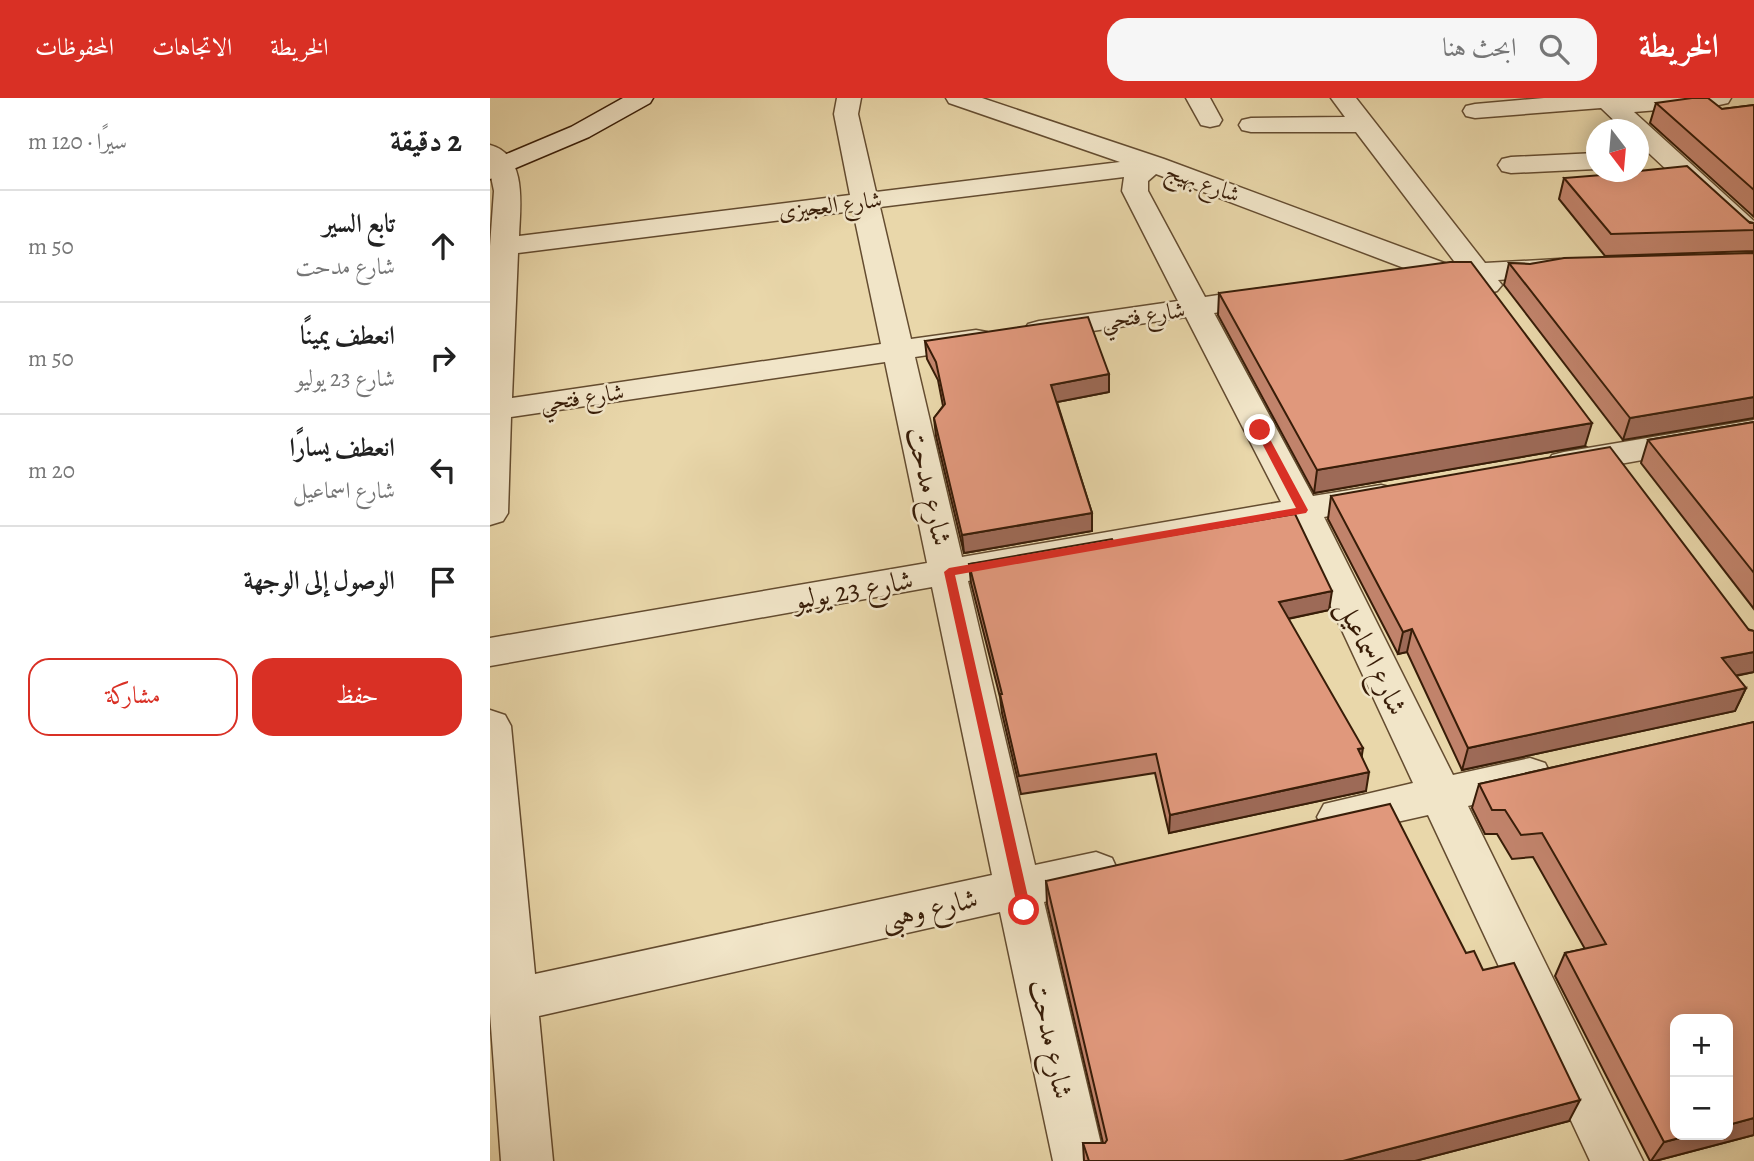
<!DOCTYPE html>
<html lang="ar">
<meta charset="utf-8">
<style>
body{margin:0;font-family:Alegreya,Amiri,serif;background:#f6f6f6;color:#222;direction:rtl}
.controls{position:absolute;right:21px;bottom:21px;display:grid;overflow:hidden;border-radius:14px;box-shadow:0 4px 18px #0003}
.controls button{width:63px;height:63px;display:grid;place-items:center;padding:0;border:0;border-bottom:2px solid #e0e0e0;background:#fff;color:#222;font:35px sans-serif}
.compass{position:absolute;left:1096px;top:21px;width:63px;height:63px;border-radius:50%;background:#fff;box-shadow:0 4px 18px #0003;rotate:164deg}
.stop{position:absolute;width:21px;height:21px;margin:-16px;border:5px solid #d93025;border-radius:50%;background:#fff}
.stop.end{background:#d93025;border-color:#fff;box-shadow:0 2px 7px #0008}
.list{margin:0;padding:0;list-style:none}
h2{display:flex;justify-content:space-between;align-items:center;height:91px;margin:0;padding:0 28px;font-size:30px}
h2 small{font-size:23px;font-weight:400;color:#767676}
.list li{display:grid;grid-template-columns:46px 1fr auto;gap:21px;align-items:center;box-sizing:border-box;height:112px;padding:0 28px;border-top:2px solid #e0e0e0}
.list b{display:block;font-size:26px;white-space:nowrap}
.list p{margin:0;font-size:23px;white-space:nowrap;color:#767676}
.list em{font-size:23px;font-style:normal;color:#767676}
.actions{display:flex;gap:14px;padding:21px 28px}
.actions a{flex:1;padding:16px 0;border:2px solid #d93025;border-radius:21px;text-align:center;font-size:24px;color:#d93025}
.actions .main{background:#d93025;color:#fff}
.icon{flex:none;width:38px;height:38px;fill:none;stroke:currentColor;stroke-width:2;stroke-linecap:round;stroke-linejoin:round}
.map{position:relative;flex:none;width:1264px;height:1063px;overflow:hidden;direction:ltr}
header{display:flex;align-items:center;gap:42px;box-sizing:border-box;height:98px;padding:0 35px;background:#d93025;color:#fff}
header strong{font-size:33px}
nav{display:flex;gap:38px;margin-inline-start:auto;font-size:24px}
.search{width:490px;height:63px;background:#f6f6f6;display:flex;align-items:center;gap:18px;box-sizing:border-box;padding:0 24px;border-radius:21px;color:#767676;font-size:26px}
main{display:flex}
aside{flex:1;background:#fff}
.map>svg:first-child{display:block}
</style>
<header>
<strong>الخريطة</strong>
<div class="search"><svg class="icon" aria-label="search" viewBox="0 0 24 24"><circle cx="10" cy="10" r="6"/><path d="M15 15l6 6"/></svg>ابحث هنا</div>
<nav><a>الخريطة</a><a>الاتجاهات</a><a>المحفوظات</a></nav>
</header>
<main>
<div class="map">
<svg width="1264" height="1063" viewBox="0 0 1264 1063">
<rect width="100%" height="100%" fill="#e9d7aa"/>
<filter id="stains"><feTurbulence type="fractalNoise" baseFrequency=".00286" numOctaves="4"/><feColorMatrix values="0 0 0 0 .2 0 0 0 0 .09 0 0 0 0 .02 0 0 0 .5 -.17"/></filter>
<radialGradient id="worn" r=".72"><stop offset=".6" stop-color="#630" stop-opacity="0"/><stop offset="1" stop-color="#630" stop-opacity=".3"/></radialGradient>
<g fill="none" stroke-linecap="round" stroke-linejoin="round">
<g stroke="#644c30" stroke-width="3">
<g id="street">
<path d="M347,0H371L368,16L386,94L630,64L459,5L456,0H492L674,61L960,167H967L866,34H761L752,32L749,27L752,22L761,20L855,19L841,0H866L995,165L1069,161L1079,164L1083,170L1079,176L1008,182L1012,187L1007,193C994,197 988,195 979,183L934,186L924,183L920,177L922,173L666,76L658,83V93L715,199L781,189L791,192L796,198L791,204L724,215L823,398L891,387L903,390L908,398L903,406L834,419L963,677L1040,660L1055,665L1061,677L1055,689L978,708L1153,1063H1100L938,717L849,737L834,732L827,719L834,706L923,685L802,425L478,483L545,767L606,754L622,760L628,773L622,786L554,804L615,1063H563L510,814L49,918L63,1063H11L0,915V612L15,617L21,628L45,876L502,777L442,489L0,568V540L437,465L395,264L21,319L18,415L13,423L0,427V148L4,93L0,74V47C38,57 30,109 29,138L360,97L344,16ZM634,79L632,93L688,203L549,223L538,226L534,232L538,238L549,241L696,219L791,404L472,459L425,259L497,248L501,241L497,234L486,232L421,241L390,109ZM363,113L391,246L22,300L28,155Z"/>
<polygon points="696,0 720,0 732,22 729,27 720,29 711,27"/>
<polygon points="1054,0 1241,0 1238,5 1229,7 1144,14 1264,123 1264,146 1254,144 1148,45 1148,32 1134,32 1111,10 985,20 976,18 973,13 976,8 985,6"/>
<polygon points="1106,55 1106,71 1021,75 1012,73 1008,67 1012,61 1021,59"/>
<polygon points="1264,322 1264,342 1074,376 1062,373 1057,365 1062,357 1074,354"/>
</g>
</g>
<g stroke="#381d08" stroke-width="3">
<polygon id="secondary" points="133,0 163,0 160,5 99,39 0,81 0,63 81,29"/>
</g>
<use href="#street" fill="#f1e5c8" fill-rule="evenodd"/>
<use href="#secondary" fill="#f1e5c8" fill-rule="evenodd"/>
</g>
<g fill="#c1836b" stroke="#381d08" stroke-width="2">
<polygon points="1166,5 1232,11 1264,7 1264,119 1160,25"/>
<polygon points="1074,80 1264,125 1264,153 1115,158 1069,101"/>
<polygon points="1264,155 1133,342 1014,187 1019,165 1040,166"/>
<polygon points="729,195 1095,348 824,395 728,217"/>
<polygon points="435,243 619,294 567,304 602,415 602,433 474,455 446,338 444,320 453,308 448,282 437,261"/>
<polygon points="1264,324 1264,511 1151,365 1158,342"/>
<polygon points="841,398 1264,533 1264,574 1246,578 1256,590 1245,613 972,672 917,554 908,556 838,421"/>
<polygon points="625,447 839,512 798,521 872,659 876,693 679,735 665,675 531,696 512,615 510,599 481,485 479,466"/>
<polygon points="1264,624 1264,1037 1165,1063 1160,1063 1065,878 1075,855 1095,851 1043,759 1022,761 1007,736 995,736 982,710 989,686"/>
<polygon points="556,783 976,855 993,872 1079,1023 925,1063 594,1063 593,1045 613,1045 557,806"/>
</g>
<g fill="#9d6a57" stroke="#381d08" stroke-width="2">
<polygon points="619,276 619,294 562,305 561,287"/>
<polygon points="1264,299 1264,320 1133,342 1140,320"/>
<polygon points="1102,325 1095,348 824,395 827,372"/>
<polygon points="602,415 602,433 474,455 472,437"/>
<polygon points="842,493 839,512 787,523 789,504"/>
<polygon points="922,531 917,554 908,556 913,534"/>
<polygon points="1264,554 1264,574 1222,582 1232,560"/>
<polygon points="1256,590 1245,613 972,672 978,650"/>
<polygon points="873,650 870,669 868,651"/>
<polygon points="879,674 876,693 679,735 680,717"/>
<polygon points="1090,1002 1079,1023 925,1063 853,1063"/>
<polygon points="1264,1020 1264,1037 1165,1063 1161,1063 1174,1044 1201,1037 1238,1037 1238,1027"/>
</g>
<g fill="#e0987c" stroke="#381d08" stroke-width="2">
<polygon points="1202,0 1218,0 1232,11 1264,7 1264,92 1166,5"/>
<polygon points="1197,68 1260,125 1264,125 1264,132 1121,136 1074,80 1149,74 1149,73"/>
<polygon points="1264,155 1264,299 1140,320 1019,165 1040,166 1074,160"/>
<polygon points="960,164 981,164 1102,325 827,372 729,195"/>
<polygon points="598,219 619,276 561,287 602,415 472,437 444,320 455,306 446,264 435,243"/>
<polygon points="1264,324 1264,475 1158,342"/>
<polygon points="1120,349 1259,532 1264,533 1264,554 1232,560 1256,590 978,650 922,531 913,534 841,398"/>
<polygon points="805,416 842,493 789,504 873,650 868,651 879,674 680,717 666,656 529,678 510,596 512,596 479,466 622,441 625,447"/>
<polygon points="1264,624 1264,1020 1238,1027 1238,921 1185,921 1185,1037 1201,1037 1174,1044 1075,855 1116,846 1052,735 1031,737 1015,712 1002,712 989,686"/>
<polygon points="900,706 976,855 984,853 993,872 1024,865 1090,1002 853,1063 599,1063 593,1045 615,1045 617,1042 556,783"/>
</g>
<polygon fill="#d93025" points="770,329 775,332 818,412 816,415 465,477 541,812 534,818 529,816 454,474 459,470 806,410 765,332"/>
<g text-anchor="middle" stroke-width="5" stroke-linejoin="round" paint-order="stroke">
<g font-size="23" fill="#381d08" stroke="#f1e5c8">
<text transform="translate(713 84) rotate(20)" y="8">شارع بهيج</text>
<text transform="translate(340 107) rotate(-7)" y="8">شارع العجيزى</text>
<text transform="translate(653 217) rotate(-8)" y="8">شارع فتحي</text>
<text transform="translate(92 299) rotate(-8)" y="8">شارع فتحي</text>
</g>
<g font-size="28" fill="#381d08" stroke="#f1e5c8">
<text transform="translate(440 388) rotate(77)" y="10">شارع مدحت</text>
<text transform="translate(363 491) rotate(-10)" y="10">شارع 23 يوليو</text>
<text transform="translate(883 559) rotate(64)" y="10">شارع اسماعيل</text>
<text transform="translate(439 810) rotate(-13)" y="10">شارع وهبى</text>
<text transform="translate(562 941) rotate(78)" y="10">شارع مدحت</text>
</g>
</g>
<rect width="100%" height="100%" filter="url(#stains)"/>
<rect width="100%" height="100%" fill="url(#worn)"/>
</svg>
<div class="controls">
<button>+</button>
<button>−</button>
</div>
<svg class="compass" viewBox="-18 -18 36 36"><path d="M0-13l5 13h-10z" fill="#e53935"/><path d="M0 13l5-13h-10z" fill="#767676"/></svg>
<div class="stop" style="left:534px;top:812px"></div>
<div class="stop end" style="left:770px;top:332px"></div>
</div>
<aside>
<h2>2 دقيقة<small>سيرًا · 120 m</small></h2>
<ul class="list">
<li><svg class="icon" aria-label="ahead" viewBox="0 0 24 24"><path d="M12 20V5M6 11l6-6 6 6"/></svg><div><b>تابع السير</b><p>شارع مدحت</p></div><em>50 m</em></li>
<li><svg class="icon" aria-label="right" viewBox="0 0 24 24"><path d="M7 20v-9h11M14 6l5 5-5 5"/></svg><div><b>انعطف يمينًا</b><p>شارع 23 يوليو</p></div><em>50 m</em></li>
<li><svg class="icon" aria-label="left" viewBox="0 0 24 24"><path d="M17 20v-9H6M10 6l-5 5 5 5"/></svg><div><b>انعطف يسارًا</b><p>شارع اسماعيل</p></div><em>20 m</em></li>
<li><svg class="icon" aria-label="arrive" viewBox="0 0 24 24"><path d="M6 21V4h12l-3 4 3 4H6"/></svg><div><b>الوصول إلى الوجهة</b></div></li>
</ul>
<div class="actions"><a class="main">حفظ</a><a>مشاركة</a></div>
</aside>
</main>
